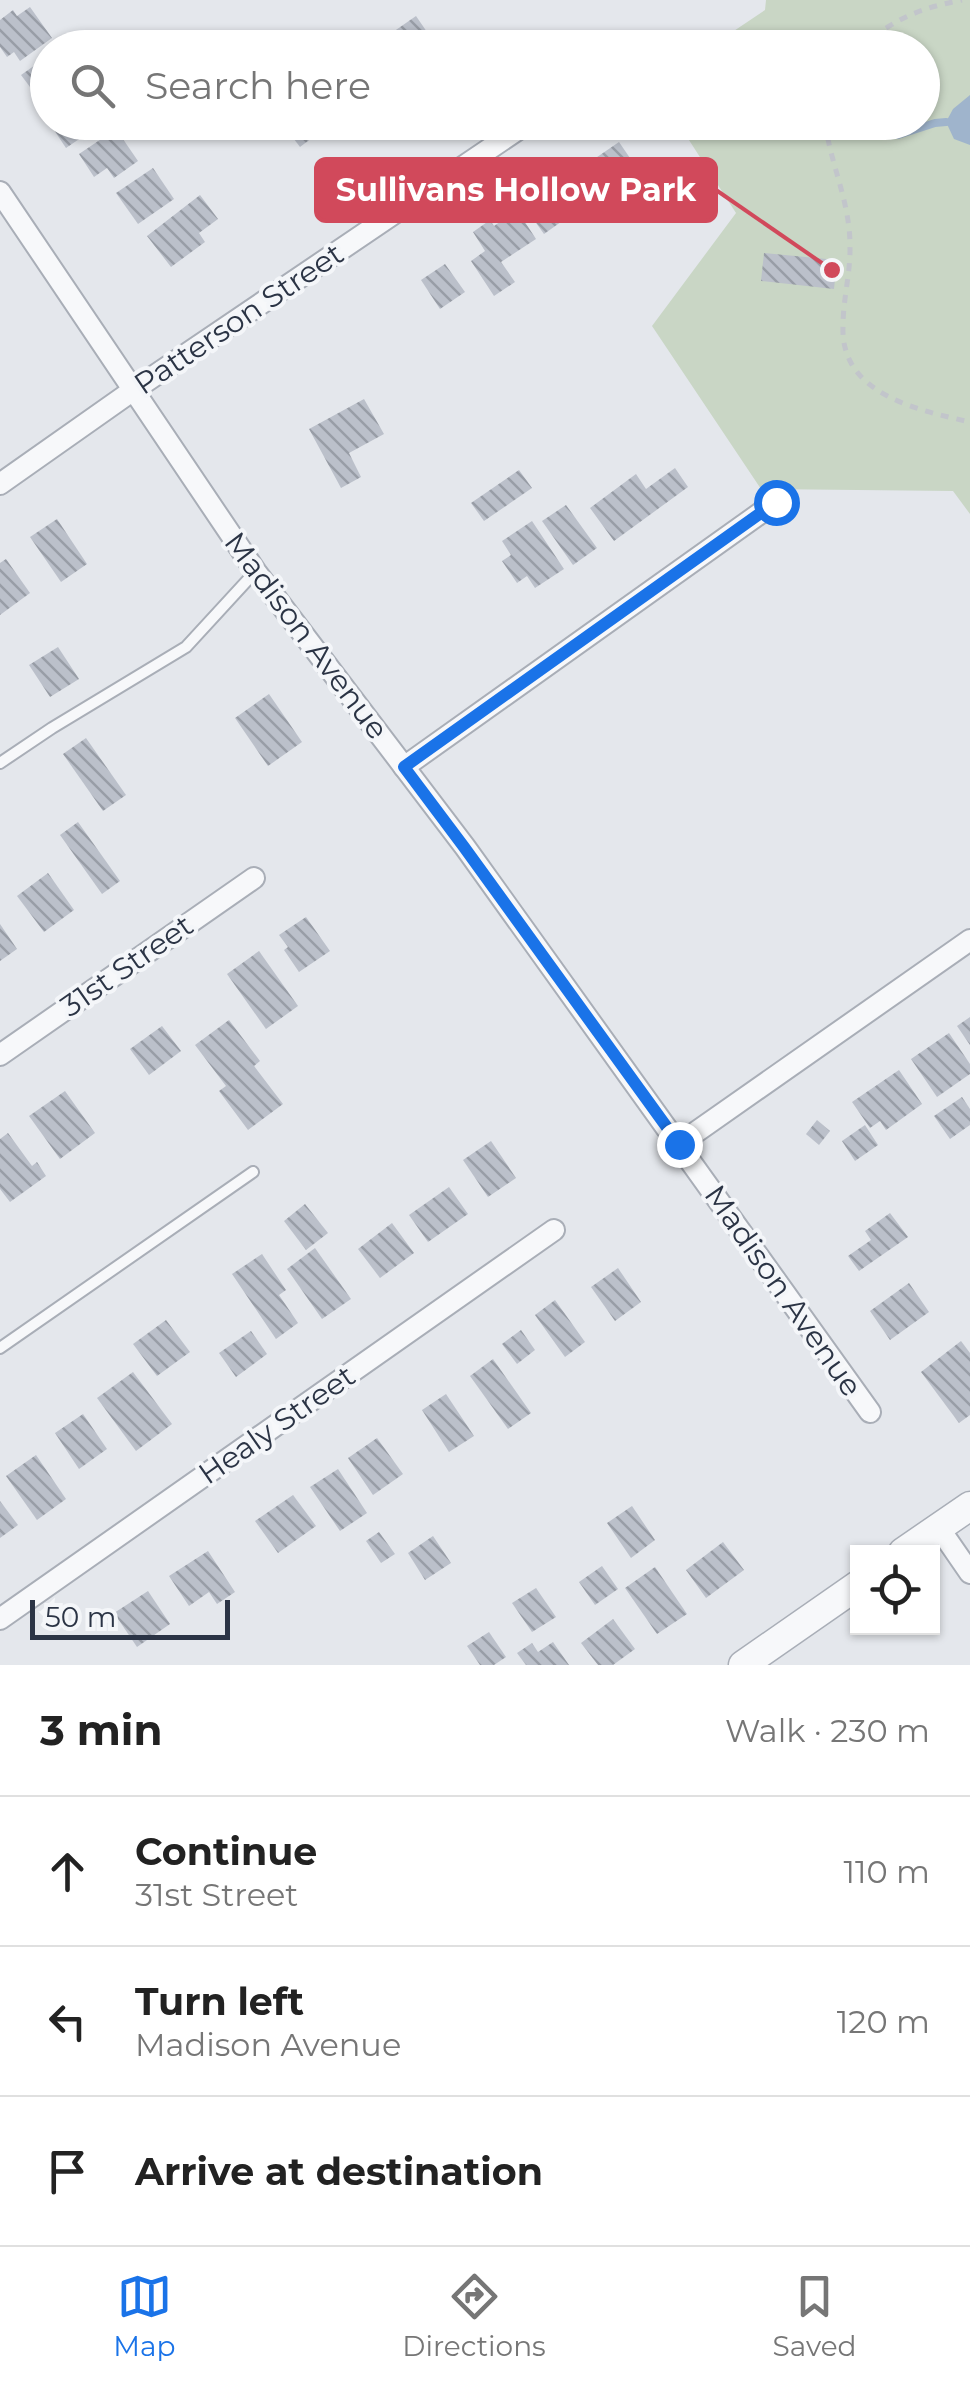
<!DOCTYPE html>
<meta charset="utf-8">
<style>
body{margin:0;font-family:Montserrat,sans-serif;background:#f2f2f2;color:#222}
.controls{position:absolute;right:30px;bottom:30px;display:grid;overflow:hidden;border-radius:0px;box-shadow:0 2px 8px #0004}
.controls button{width:90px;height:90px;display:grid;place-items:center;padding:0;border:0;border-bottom:2px solid #e0e0e0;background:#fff;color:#222;font:50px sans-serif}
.scale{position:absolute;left:30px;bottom:25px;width:200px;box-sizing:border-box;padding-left:10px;border:5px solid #2b3445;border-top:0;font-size:28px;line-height:35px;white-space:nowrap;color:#2b3445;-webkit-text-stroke:8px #f4f6f9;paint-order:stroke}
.stop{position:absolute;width:30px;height:30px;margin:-22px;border:8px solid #1a73e8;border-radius:50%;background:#fff}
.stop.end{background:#1a73e8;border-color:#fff;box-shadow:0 2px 10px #0008}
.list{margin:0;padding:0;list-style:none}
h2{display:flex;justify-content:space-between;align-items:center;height:130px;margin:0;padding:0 40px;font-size:42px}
h2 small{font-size:32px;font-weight:400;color:#767676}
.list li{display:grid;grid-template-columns:65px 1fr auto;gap:30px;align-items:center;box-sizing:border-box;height:150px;padding:0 40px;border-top:2px solid #e0e0e0}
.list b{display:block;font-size:38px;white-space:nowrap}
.list p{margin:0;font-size:32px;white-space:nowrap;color:#767676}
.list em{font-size:32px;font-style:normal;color:#767676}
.icon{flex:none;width:55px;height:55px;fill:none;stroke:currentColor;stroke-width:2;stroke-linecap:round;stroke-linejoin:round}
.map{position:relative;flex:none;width:970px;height:1665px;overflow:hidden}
.search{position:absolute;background:#fff;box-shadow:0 2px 8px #0004;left:30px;right:30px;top:30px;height:110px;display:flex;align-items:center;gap:25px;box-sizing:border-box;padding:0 35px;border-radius:55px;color:#767676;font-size:38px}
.sheet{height:580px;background:#fff}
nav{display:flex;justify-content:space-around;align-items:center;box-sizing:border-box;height:140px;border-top:2px solid #e0e0e0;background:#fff;font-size:28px;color:#767676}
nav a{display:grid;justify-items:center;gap:5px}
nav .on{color:#1a73e8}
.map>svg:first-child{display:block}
</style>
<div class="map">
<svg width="970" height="1665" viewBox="0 0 970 1665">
<defs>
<pattern id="building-back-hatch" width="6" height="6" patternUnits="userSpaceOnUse" patternTransform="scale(2.5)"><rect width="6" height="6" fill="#bbc0ca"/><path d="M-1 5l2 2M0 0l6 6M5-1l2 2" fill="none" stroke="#989da6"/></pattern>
</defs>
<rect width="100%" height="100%" fill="#e4e7ec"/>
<polygon fill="#c9d6c5" points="766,0 970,0 970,514 953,491 761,489 652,326 736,213 678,123 922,122 922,48 710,47 765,10"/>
<polygon fill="#9fb4cc" points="970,95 970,145 954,139 946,122 953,109"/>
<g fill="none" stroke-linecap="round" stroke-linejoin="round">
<polyline stroke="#9fb4cc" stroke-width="8" points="898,135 935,123 946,122"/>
</g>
<g fill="url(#building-back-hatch)">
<polygon points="30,7 52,38 20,61 14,52 7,57 0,47 0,20 13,10 17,16"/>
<polygon points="416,16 438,48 370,48"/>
<polygon points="48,56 48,111 21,75"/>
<polygon points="56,122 80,122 88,133 66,148 54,130 59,127"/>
<polygon points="281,122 333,122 300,147"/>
<polygon points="116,129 138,161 114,178 107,168 94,177 79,154"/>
<polygon points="619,142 641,174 607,198 584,166"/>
<polygon points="153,168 174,199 138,224 116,193"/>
<polygon points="558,187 575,212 544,234 526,209"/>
<polygon points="200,195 218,219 199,233 205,242 171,267 147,236"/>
<polygon points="517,210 536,239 501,262 515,282 494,296 471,261 485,251 473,232 490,220 494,226"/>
<polygon points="764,253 837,260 834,289 761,281"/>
<polygon points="445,264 465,292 440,309 421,280"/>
<polygon points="364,399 384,434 349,453 361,477 341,488 309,429"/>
<polygon points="675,468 688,487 614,541 590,508 636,474 646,489"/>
<polygon points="519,470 532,488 484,521 471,503"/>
<polygon points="566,505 597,548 573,565 542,521"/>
<polygon points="57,519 87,564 61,582 30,537"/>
<polygon points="532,521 564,569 535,588 527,576 517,583 502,561 511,555 502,541"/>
<polygon points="6,559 30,593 0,615 0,563"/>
<polygon points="58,647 79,679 50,697 29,665"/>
<polygon points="269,694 302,742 268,766 235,718"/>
<polygon points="86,738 126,795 103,811 63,754"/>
<polygon points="78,822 120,881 102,894 60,835"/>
<polygon points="48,873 74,910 44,932 17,896"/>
<polygon points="306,917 330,951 299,972 284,950 288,947 279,935"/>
<polygon points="0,924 17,949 0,961"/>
<polygon points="259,951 298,1006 266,1029 227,974"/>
<polygon points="970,1017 970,1045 957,1026"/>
<polygon points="229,1020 260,1061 254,1066 283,1104 248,1130 219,1091 226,1086 195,1045"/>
<polygon points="162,1026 181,1051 149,1075 130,1049"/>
<polygon points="949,1033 970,1064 970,1074 937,1097 911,1059"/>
<polygon points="899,1070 922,1104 886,1130 880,1121 870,1128 852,1102"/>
<polygon points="65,1091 95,1133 60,1159 29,1116"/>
<polygon points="962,1097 970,1109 970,1125 950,1139 934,1116"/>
<polygon points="817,1120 830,1131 819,1145 806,1134"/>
<polygon points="865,1125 878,1145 855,1161 842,1141"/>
<polygon points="8,1133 32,1166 37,1162 46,1176 10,1202 0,1189 0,1139"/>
<polygon points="491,1141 516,1178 488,1197 463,1160"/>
<polygon points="449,1187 468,1214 428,1242 409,1215"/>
<polygon points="305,1204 328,1233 306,1250 284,1221"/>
<polygon points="890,1213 908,1237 859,1271 848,1256 871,1240 865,1231"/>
<polygon points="392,1223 414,1253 380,1278 358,1249"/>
<polygon points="315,1248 351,1299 322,1319 287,1269"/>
<polygon points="262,1254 286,1290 279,1295 298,1323 276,1339 232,1274"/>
<polygon points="618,1268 641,1302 615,1321 591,1287"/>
<polygon points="909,1283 929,1312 890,1340 870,1311"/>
<polygon points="555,1300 585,1342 565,1357 535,1315"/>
<polygon points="166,1320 190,1352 157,1376 133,1344"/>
<polygon points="521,1330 535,1350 517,1364 502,1344"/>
<polygon points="251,1331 267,1354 236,1377 219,1353"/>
<polygon points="961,1341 970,1353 970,1415 959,1423 921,1372"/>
<polygon points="493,1359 531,1413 508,1429 470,1376"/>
<polygon points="133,1372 172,1424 136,1451 97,1398"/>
<polygon points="446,1394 474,1436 449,1452 422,1410"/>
<polygon points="83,1414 107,1449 79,1469 55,1433"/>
<polygon points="377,1438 403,1474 373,1495 348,1458"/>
<polygon points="36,1455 66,1499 37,1520 6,1476"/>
<polygon points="338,1469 367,1513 340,1531 310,1487"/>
<polygon points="293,1495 316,1526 278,1553 255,1521"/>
<polygon points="0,1501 18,1525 0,1538"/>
<polygon points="632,1506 655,1540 631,1558 607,1523"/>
<polygon points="379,1532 395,1554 381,1563 366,1541"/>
<polygon points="433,1536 451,1563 425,1580 408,1553"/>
<polygon points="723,1542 744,1570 706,1598 686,1570"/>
<polygon points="208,1551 235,1592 217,1604 209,1592 189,1606 169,1576"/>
<polygon points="602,1566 618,1589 595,1605 579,1582"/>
<polygon points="655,1567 687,1614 657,1634 625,1588"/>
<polygon points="536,1588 556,1617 532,1632 512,1603"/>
<polygon points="148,1591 170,1624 137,1647 114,1613"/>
<polygon points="613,1619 635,1649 613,1665 598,1665 581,1643"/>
<polygon points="489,1632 506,1657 494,1665 480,1665 467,1646"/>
<polygon points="553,1642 569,1665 526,1665 517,1653 532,1643 538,1652"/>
</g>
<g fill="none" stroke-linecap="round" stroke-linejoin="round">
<g stroke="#a9aeb7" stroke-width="14">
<g id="service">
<polyline points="0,763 52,728 186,647 255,572"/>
<polyline points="0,1348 253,1172"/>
</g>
</g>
<g stroke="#a9aeb7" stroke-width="24">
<g id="minor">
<polyline points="0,192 256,572 465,847 870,1412"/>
<polyline points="0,484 132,391 529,122"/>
<polyline points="404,767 776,502"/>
<polyline points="0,1055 254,878"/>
<polyline points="679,1144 970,940"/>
<polyline points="939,1528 970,1573"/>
<polyline points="0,1619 554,1230"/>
</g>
</g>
<g stroke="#a9aeb7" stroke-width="31">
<g id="tertiary">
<polyline points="903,1552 970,1506"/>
<polyline points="743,1665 858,1585"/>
</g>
</g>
<g stroke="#c2c5cb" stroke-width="5" stroke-dasharray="8 8" stroke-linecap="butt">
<path d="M861,48C892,19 921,8 962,0"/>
<path d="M825,122C831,167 851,203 850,250C850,275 843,300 843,326C840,394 917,410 970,422"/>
</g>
<use href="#service" stroke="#f7f8fa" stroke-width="10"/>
<use href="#minor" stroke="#f7f8fa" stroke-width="20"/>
<use href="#tertiary" stroke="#f7f8fa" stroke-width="28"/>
</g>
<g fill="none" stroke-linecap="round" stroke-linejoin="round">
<polyline stroke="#1a73e8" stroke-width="12" points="679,1144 464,847 404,767 776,502"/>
</g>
<g text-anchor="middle" stroke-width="8" stroke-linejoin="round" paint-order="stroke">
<g font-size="30" fill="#2b3445" stroke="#f4f6f9">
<text transform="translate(239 319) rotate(-34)" y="10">Patterson Street</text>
<text transform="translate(306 636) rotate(53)" y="10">Madison Avenue</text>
<text transform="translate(127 966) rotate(-35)" y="10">31st Street</text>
<text transform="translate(783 1291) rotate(55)" y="10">Madison Avenue</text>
<text transform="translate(277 1425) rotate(-35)" y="10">Healy Street</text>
</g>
</g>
<path fill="none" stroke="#d1495b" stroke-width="4" d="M832 270L716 190"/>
<circle fill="#d1495b" stroke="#f4f6f9" stroke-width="4" cx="832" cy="270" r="10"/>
<rect fill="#d1495b" stroke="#d1495b" stroke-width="4" x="316" y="159" width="400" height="62" rx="10"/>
<g font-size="32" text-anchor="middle" font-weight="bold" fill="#fff">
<text x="516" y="201">Sullivans Hollow Park</text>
</g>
</svg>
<div class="controls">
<button><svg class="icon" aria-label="locate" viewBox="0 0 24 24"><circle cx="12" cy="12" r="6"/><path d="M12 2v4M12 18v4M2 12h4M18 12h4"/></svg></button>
</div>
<div class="scale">50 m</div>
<div class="stop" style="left:776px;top:502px"></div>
<div class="stop end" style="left:679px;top:1144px"></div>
<div class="search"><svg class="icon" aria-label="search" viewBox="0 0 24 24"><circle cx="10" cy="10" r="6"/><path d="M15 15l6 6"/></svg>Search here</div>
</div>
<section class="sheet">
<h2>3 min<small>Walk · 230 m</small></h2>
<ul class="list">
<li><svg class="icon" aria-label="ahead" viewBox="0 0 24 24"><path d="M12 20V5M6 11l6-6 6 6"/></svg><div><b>Continue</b><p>31st Street</p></div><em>110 m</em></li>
<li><svg class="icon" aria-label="left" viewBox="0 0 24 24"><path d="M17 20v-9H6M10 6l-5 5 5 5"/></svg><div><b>Turn left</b><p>Madison Avenue</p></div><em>120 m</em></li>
<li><svg class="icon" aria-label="arrive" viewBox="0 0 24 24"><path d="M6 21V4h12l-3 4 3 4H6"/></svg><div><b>Arrive at destination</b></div></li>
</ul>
</section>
<nav>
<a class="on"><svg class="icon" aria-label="map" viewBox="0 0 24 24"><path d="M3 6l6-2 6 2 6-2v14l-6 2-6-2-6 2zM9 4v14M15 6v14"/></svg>Map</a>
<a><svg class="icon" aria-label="directions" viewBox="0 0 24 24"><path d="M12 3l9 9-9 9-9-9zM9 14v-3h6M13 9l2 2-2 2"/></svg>Directions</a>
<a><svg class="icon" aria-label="saved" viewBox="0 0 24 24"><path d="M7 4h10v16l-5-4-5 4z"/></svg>Saved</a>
</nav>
